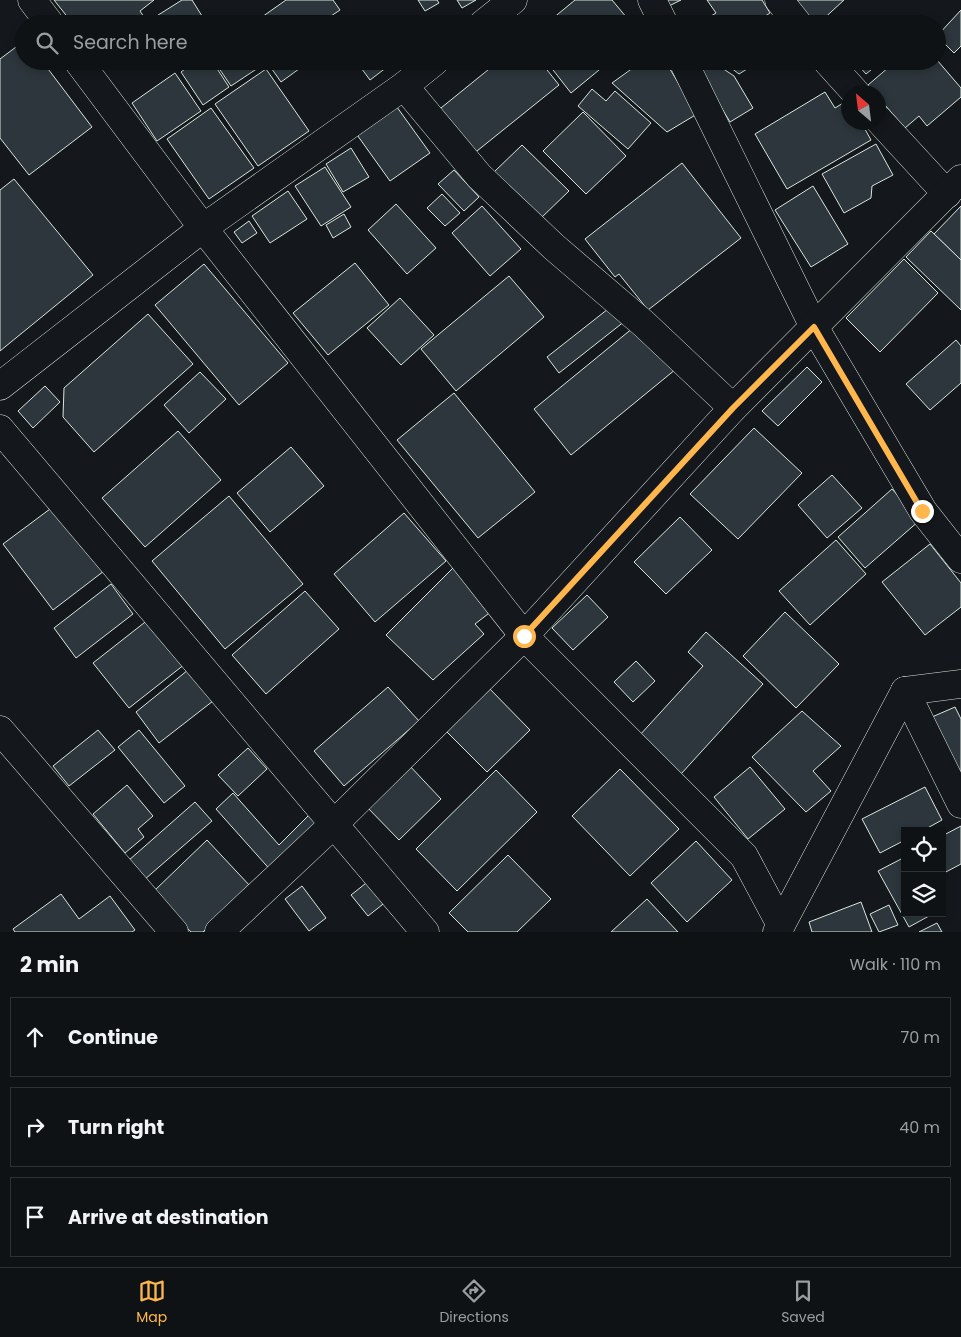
<!DOCTYPE html>
<meta charset="utf-8">
<style>
body{margin:0;font-family:Poppins,sans-serif;background:#1d2022;color:#f1f3f6}
.controls{position:absolute;right:15px;bottom:15px;display:grid;overflow:hidden;border-radius:0px;box-shadow:0 2px 8px #0003}
.controls button{width:45px;height:45px;display:grid;place-items:center;padding:0;border:0;border-bottom:1px solid #2f3234;background:#0f1215;color:#f1f3f6;font:25px sans-serif}
.compass{position:absolute;left:841px;top:85px;width:45px;height:45px;border-radius:50%;background:#0f1215;box-shadow:0 2px 8px #0003;rotate:332deg}
.stop{position:absolute;width:15px;height:15px;margin:-11px;border:4px solid #ffb74d;border-radius:50%;background:#fff}
.stop.end{background:#ffb74d;border-color:#fff;box-shadow:0 1px 5px #0008}
.list{margin:0;padding:0;list-style:none}
h2{display:flex;justify-content:space-between;align-items:center;height:65px;margin:0;padding:0 20px;font-size:21px}
h2 small{font-size:16px;font-weight:400;color:#9b9ea0}
.list li{display:grid;grid-template-columns:32px 1fr auto;gap:15px;align-items:center;box-sizing:border-box;height:80px;margin:0 10px 10px;padding:0 10px;border:1px solid #2f3234;border-radius:0px}
.list b{display:block;font-size:19px;white-space:nowrap}
.list em{font-size:16px;font-style:normal;color:#9b9ea0}
.icon{flex:none;width:28px;height:28px;fill:none;stroke:currentColor;stroke-width:2;stroke-linecap:round;stroke-linejoin:round}
.map{position:relative;flex:none;width:961px;height:932px;overflow:hidden}
.search{position:absolute;background:#0f1215;box-shadow:0 2px 8px #0003;left:15px;right:15px;top:15px;height:55px;display:flex;align-items:center;gap:12px;box-sizing:border-box;padding:0 18px;border-radius:28px;color:#9b9ea0;font-size:19px}
.sheet{height:335px;background:#0f1215}
nav{display:flex;justify-content:space-around;align-items:center;box-sizing:border-box;height:70px;border-top:1px solid #2f3234;background:#0f1215;font-size:14px;color:#9b9ea0}
nav a{display:grid;justify-items:center;gap:2px}
nav .on{color:#ffb74d}
.map>svg:first-child{display:block}
</style>
<div class="map">
<svg width="961" height="932" viewBox="0 0 961 932">
<rect width="100%" height="100%" fill="#14181c"/>
<g fill="#2c363c" stroke="#d8e6dc">
<polygon points="54,0 154,0 140,11 146,20 142,24 73,24"/>
<polygon points="182,0 192,0 207,24 159,24 155,17"/>
<polygon points="286,0 333,0 340,10 319,24 252,24"/>
<polygon points="418,0 437,0 439,3 425,11"/>
<polygon points="457,0 476,0 462,8"/>
<polygon points="575,0 612,0 632,24 546,24"/>
<polygon points="664,0 681,0 667,7"/>
<polygon points="707,0 762,0 770,13 753,24 705,24 703,21 716,13"/>
<polygon points="797,0 844,0 818,24 810,24 792,5"/>
<polygon points="961,10 961,46 954,53 937,36"/>
<polygon points="24,41 24,61 42,61 92,127 29,175 0,138 0,59"/>
<polygon points="937,60 961,88 961,97 927,126 919,116 905,128 878,97 878,92 875,92 868,85 896,61 921,61 923,64"/>
<polygon points="196,61 212,61 229,87 203,105 181,72"/>
<polygon points="214,61 310,61 281,82 267,62 231,86"/>
<polygon points="356,61 395,61 370,80"/>
<polygon points="499,61 540,61 559,85 472,155 436,112"/>
<polygon points="546,61 610,61 571,93"/>
<polygon points="635,61 665,61 697,114 667,132 612,83 637,65"/>
<polygon points="722,61 760,61 739,74"/>
<polygon points="864,61 882,61 866,74 859,66"/>
<polygon points="713,62 734,76 753,108 730,122 699,70"/>
<polygon points="266,69 309,131 258,166 215,104"/>
<polygon points="175,73 201,111 157,141 132,103"/>
<polygon points="592,89 606,101 615,91 651,123 628,149 578,106"/>
<polygon points="825,92 835,108 848,100 848,122 861,122 871,140 787,189 755,134"/>
<polygon points="394,103 430,153 390,181 355,132"/>
<polygon points="211,108 254,168 209,199 167,139"/>
<polygon points="583,112 626,156 586,194 543,151"/>
<polygon points="876,144 893,175 872,186 871,198 844,213 822,174"/>
<polygon points="522,145 569,191 540,219 493,173"/>
<polygon points="351,148 369,177 343,192 326,164"/>
<polygon points="682,163 741,238 648,310 619,274 615,277 585,239"/>
<polygon points="325,167 351,207 321,226 295,186"/>
<polygon points="454,170 479,197 464,211 438,184"/>
<polygon points="14,179 93,275 0,351 0,190"/>
<polygon points="813,186 848,244 811,267 775,210"/>
<polygon points="288,191 307,219 270,243 252,216"/>
<polygon points="442,194 460,213 445,226 427,208"/>
<polygon points="396,204 436,248 407,274 368,230"/>
<polygon points="482,206 521,249 490,276 452,233"/>
<polygon points="961,206 961,260 934,234"/>
<polygon points="344,214 351,227 333,238 326,225"/>
<polygon points="249,221 257,233 242,243 234,232"/>
<polygon points="931,231 961,260 961,310 906,257"/>
<polygon points="904,259 938,293 880,352 846,318"/>
<polygon points="355,263 389,305 328,355 293,313"/>
<polygon points="204,264 288,363 239,405 155,305"/>
<polygon points="509,276 544,317 456,391 421,349"/>
<polygon points="400,298 434,335 401,365 367,328"/>
<polygon points="608,309 625,321 559,373 547,357"/>
<polygon points="148,314 193,364 94,452 63,417 64,388"/>
<polygon points="639,323 676,369 571,455 534,409"/>
<polygon points="956,340 961,346 961,383 930,410 906,384"/>
<polygon points="807,367 822,382 778,426 762,411"/>
<polygon points="200,372 226,399 189,433 164,405"/>
<polygon points="45,386 60,402 33,428 18,411"/>
<polygon points="454,393 535,492 478,538 397,440"/>
<polygon points="754,428 802,473 738,539 690,494"/>
<polygon points="178,431 221,480 145,547 102,498"/>
<polygon points="291,447 324,486 270,532 237,493"/>
<polygon points="832,475 862,508 827,538 798,505"/>
<polygon points="892,489 920,520 865,568 838,537"/>
<polygon points="229,496 303,584 225,649 152,561"/>
<polygon points="54,506 104,571 53,610 3,544"/>
<polygon points="404,513 446,561 375,622 334,574"/>
<polygon points="680,517 712,550 666,594 634,562"/>
<polygon points="836,540 866,574 810,625 779,591"/>
<polygon points="930,544 961,583 961,607 925,635 882,582"/>
<polygon points="457,564 497,607 475,624 484,634 433,680 386,635"/>
<polygon points="111,584 133,614 76,658 54,628"/>
<polygon points="305,591 339,629 266,694 232,655"/>
<polygon points="587,595 608,617 573,650 552,628"/>
<polygon points="785,612 839,664 796,708 743,656"/>
<polygon points="149,619 185,664 129,708 93,663"/>
<polygon points="706,632 763,684 681,774 639,736 703,666 688,652"/>
<polygon points="636,661 655,681 633,702 614,682"/>
<polygon points="188,670 213,701 159,743 136,712"/>
<polygon points="486,685 530,730 487,772 443,728"/>
<polygon points="388,687 419,721 344,786 314,751"/>
<polygon points="955,707 961,719 961,780 932,717"/>
<polygon points="802,711 841,746 813,771 831,791 806,812 752,757"/>
<polygon points="98,730 115,750 69,786 53,766"/>
<polygon points="139,730 185,786 164,803 118,747"/>
<polygon points="248,748 267,769 238,796 218,775"/>
<polygon points="408,764 441,799 399,840 366,806"/>
<polygon points="750,767 785,809 748,839 714,797"/>
<polygon points="620,769 679,829 630,876 572,816"/>
<polygon points="496,770 537,812 457,891 416,849"/>
<polygon points="127,785 153,816 138,829 144,837 125,853 93,814"/>
<polygon points="925,787 942,820 922,831 905,831 905,840 880,853 862,819"/>
<polygon points="233,793 279,845 311,813 323,824 274,874 216,809"/>
<polygon points="195,802 212,821 144,880 128,861"/>
<polygon points="961,826 961,864 942,874 942,836"/>
<polygon points="207,840 251,887 203,932 191,932 153,892"/>
<polygon points="696,841 732,880 687,922 651,883"/>
<polygon points="508,855 551,899 517,932 468,932 449,913"/>
<polygon points="905,857 905,913 927,913 929,916 909,927 878,871"/>
<polygon points="370,880 387,901 368,916 351,895"/>
<polygon points="302,886 326,918 309,931 285,899"/>
<polygon points="61,894 79,919 110,896 135,930 132,932 15,932 13,929"/>
<polygon points="647,899 678,932 611,932"/>
<polygon points="861,902 872,932 812,932 809,922"/>
<polygon points="889,905 898,925 879,932 870,914"/>
<polygon points="937,923 942,932 919,932"/>
</g>
<g fill="none" stroke-linecap="round" stroke-linejoin="round">
<g stroke="#d8e6dc" stroke-width="29">
<g id="minor">
<polyline points="652,0 664,24"/>
<polyline points="779,0 798,24"/>
<polyline points="483,24 513,0"/>
<polyline points="683,61 814,327 923,511 961,559"/>
<polyline points="827,61 855,92"/>
<polyline points="404,86 479,176 554,247 644,324 733,408"/>
<polyline points="878,119 947,194"/>
<polyline points="0,386 203,228 404,86 435,61"/>
<polyline points="0,429 425,932"/>
<polyline points="905,691 961,804"/>
<polyline points="905,691 961,684"/>
<polyline points="0,730 174,932"/>
<polyline points="781,925 905,691"/>
<polyline points="219,932 334,824 524,636 733,408 961,179"/>
</g>
</g>
<g stroke="#d8e6dc" stroke-width="29">
<g id="tertiary">
<polyline points="32,0 50,24"/>
<polyline points="78,61 203,228 524,636 744,856 781,925 777,932"/>
</g>
</g>
<use href="#minor" stroke="#14181c" stroke-width="28"/>
<use href="#tertiary" stroke="#14181c" stroke-width="28"/>
</g>
<g fill="none" stroke-linecap="round" stroke-linejoin="round">
<polyline stroke="#ffb74d" stroke-width="6" points="524,636 733,408 814,327 922,511"/>
</g>
</svg>
<div class="controls">
<button><svg class="icon" aria-label="locate" viewBox="0 0 24 24"><circle cx="12" cy="12" r="6"/><path d="M12 2v4M12 18v4M2 12h4M18 12h4"/></svg></button>
<button><svg class="icon" aria-label="layers" viewBox="0 0 24 24"><path d="M12 4l9 5-9 5-9-5zM3 14l9 5 9-5"/></svg></button>
</div>
<svg class="compass" viewBox="-18 -18 36 36"><path d="M0-13l5 13h-10z" fill="#e53935"/><path d="M0 13l5-13h-10z" fill="#9b9ea0"/></svg>
<div class="stop" style="left:524px;top:636px"></div>
<div class="stop end" style="left:922px;top:511px"></div>
<div class="search"><svg class="icon" aria-label="search" viewBox="0 0 24 24"><circle cx="10" cy="10" r="6"/><path d="M15 15l6 6"/></svg>Search here</div>
</div>
<section class="sheet">
<h2>2 min<small>Walk · 110 m</small></h2>
<ul class="list">
<li><svg class="icon" aria-label="ahead" viewBox="0 0 24 24"><path d="M12 20V5M6 11l6-6 6 6"/></svg><div><b>Continue</b></div><em>70 m</em></li>
<li><svg class="icon" aria-label="right" viewBox="0 0 24 24"><path d="M7 20v-9h11M14 6l5 5-5 5"/></svg><div><b>Turn right</b></div><em>40 m</em></li>
<li><svg class="icon" aria-label="arrive" viewBox="0 0 24 24"><path d="M6 21V4h12l-3 4 3 4H6"/></svg><div><b>Arrive at destination</b></div></li>
</ul>
</section>
<nav>
<a class="on"><svg class="icon" aria-label="map" viewBox="0 0 24 24"><path d="M3 6l6-2 6 2 6-2v14l-6 2-6-2-6 2zM9 4v14M15 6v14"/></svg>Map</a>
<a><svg class="icon" aria-label="directions" viewBox="0 0 24 24"><path d="M12 3l9 9-9 9-9-9zM9 14v-3h6M13 9l2 2-2 2"/></svg>Directions</a>
<a><svg class="icon" aria-label="saved" viewBox="0 0 24 24"><path d="M7 4h10v16l-5-4-5 4z"/></svg>Saved</a>
</nav>
